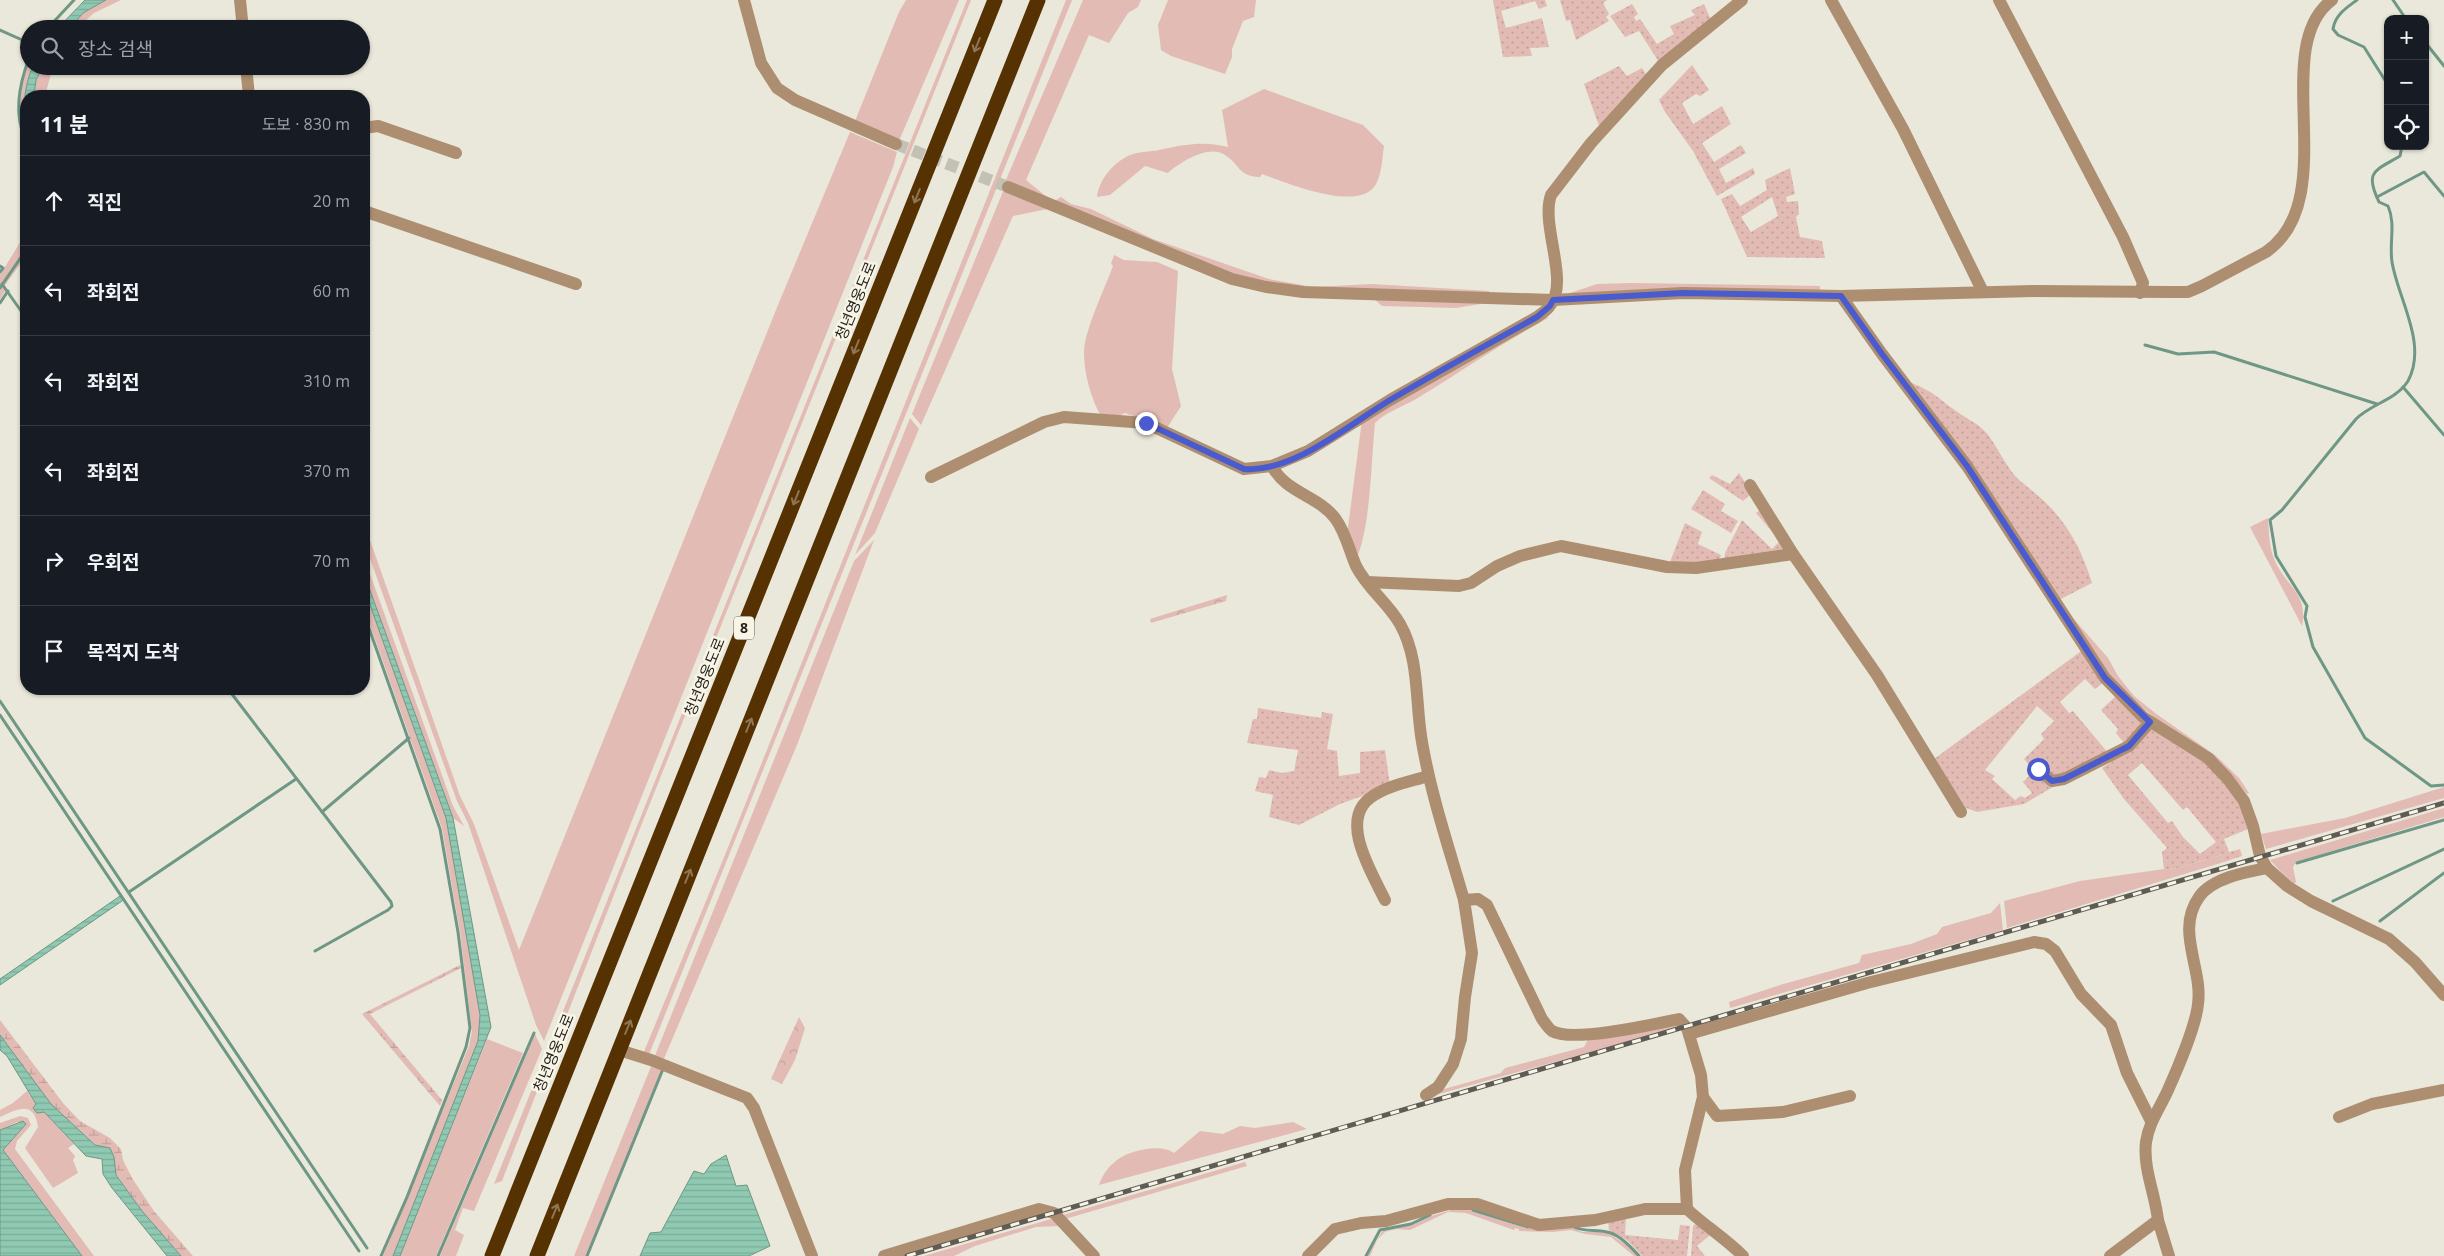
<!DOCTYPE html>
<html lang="ko">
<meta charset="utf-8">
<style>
body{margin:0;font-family:"Open Sans","Noto Sans KR",sans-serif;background:#242831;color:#f1f3f6}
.controls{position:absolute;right:15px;top:15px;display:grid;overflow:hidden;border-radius:10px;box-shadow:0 1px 4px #0004}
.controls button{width:45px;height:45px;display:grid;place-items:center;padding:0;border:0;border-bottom:1px solid #363941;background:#171b24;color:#f1f3f6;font:25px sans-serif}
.stop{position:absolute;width:15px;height:15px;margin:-11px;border:4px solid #495bcf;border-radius:50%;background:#fff}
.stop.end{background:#495bcf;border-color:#fff;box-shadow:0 1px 5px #0008}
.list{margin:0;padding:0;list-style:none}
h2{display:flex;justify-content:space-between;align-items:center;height:65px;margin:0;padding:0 20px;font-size:21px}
h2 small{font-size:16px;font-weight:400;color:#9ea1a6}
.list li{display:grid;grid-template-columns:32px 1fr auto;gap:15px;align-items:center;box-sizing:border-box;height:90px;padding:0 20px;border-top:1px solid #363941}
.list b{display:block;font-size:19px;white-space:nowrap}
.list em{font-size:16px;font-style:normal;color:#9ea1a6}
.icon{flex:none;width:28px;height:28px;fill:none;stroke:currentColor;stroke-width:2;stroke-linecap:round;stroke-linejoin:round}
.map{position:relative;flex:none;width:2444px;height:1256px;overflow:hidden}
.search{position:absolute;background:#171b24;box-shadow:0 1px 4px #0004;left:20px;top:20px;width:350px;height:55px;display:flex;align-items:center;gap:12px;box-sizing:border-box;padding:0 18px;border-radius:28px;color:#9ea1a6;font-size:19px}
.panel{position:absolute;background:#171b24;box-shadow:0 1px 4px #0004;left:20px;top:90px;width:350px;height:605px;border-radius:20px}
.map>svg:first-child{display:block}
</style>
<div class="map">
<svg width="2444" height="1256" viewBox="0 0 2444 1256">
<defs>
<pattern id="forest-crowns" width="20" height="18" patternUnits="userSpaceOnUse" patternTransform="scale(1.25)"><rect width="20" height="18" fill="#e2bbb4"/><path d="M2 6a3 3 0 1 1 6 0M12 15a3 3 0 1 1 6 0" fill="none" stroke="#c2a09a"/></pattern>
<pattern id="wetland-marsh" width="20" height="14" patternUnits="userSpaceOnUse" patternTransform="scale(1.25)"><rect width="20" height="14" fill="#e2bbb4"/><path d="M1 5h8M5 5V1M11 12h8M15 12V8" fill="none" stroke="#c2a09a"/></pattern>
<pattern id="garden-dots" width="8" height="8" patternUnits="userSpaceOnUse" patternTransform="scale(1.25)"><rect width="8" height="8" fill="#e2bbb4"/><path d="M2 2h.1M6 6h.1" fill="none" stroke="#c2a09a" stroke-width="1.8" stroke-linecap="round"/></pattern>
<pattern id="water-rules" width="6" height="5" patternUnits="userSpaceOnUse" patternTransform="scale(1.25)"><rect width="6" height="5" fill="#8fc9b2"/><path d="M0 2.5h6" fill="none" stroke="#7bac99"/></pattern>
</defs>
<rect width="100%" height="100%" fill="#eae8da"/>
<g fill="#e2bbb4">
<polygon points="106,0 121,0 94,13 76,29 69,29 83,13"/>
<polygon points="906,0 959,0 899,141 855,121 899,12"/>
<polygon points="967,0 971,0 635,841 502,1181 494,1184"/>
<polygon points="1066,0 1072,0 648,1057 643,1054 727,850"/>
<polygon points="1083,0 1141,0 1138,7 1128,13 1109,43 1089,35 1026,180 1053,202 1061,197 1071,204 1091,209 1153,239 1269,279 1313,287 1372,284 1489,291 1489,296 1305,291 1233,276 1005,182"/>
<polygon points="1168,0 1256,0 1254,17 1243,21 1232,49 1232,57 1225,74 1171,56 1161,50 1158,25"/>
<path d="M29,61V66H33C22,89 26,115 26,140C15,112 20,89 29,61Z"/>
<polygon points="43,66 53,66 45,96 34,96 36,80"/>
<path d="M1264,89L1363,125L1384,146C1382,158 1382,173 1376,184C1360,214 1285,182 1262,174L1260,177C1237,176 1241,165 1225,155C1209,144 1180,162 1168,173L1145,166L1110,195L1097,197C1099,179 1115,160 1133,154C1142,151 1153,152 1163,149C1187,144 1204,141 1228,147L1222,110Z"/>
<polygon points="850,132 897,152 893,167 544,1041 536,1025 468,823 457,801 364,542 364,523 460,796 474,824 519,950 778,305"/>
<polygon points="1004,189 1052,208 1013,216 921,425 912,414"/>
<polygon points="26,233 26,256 3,288 6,290 0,299 0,275"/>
<path d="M1114,255L1124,260L1157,262L1178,271L1172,369L1181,406L1167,428L1125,413L1118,416H1101C1091,399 1084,373 1084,353C1084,331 1105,288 1113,266L1111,264Z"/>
<polygon points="1631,283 1820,286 1820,292 1561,296 1597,284"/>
<polygon points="1374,299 1499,301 1456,308 1382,306"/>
<path d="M1546,313L1548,318C1504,342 1463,370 1421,396C1406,406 1388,410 1375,423C1371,463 1371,519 1358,555L1347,535L1362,420Z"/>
<polygon points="910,418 919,429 875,533 855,555"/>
<path d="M2268,518C2269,533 2269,548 2275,561C2287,588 2308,592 2302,626L2250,527Z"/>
<polygon points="874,540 797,745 663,1061 654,1058 854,561"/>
<polygon points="364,557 453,806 464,826 453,818 364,574"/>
<polygon points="364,588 446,818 480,1015 478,1041 393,1256 383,1256 469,1046 472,1031 460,932 442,828 364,608"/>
<polygon points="2073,618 2108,658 2118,676 2134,696 2155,713 2215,755 2239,778 2249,793 2247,794 2231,775 2149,713 2112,681"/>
<polygon points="2444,787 2444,798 2266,849 2261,834 2345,818"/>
<polygon points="2444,808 2444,817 2296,862 2293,867 2296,882 2293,885 2270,860"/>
<polygon points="2222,855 2224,862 2007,928 2004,901 2080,881 2164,869 2170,870"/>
<polygon points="2000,903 2003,930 1730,1008 1729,1002 1780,985 1859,963 1862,955 1911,944 1937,934 1942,927 1991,913"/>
<polygon points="1677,1023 1680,1027 1432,1096 1437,1091 1501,1073 1505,1068 1584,1047 1589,1037"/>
<polygon points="535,1034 542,1049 474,1211 463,1208 455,1230 464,1235 456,1256 440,1256"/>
<polygon points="487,1039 523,1053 436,1256 400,1256"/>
<polygon points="652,1064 662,1069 586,1256 574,1256"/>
<path d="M27,1091L36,1104L74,1144L68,1148L75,1156L73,1160L78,1173L53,1188L25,1148L38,1127C34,1100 18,1109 0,1117V1110L13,1103Z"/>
<polygon points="20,1116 28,1118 31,1125 17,1141 15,1149 94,1256 82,1256 3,1150 26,1124 17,1122 0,1130 0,1123"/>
<path d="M1293,1122L1307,1129L1099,1185C1103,1174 1108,1167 1117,1160C1129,1150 1162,1143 1174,1153L1200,1131L1223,1134L1240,1126L1255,1128Z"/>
<polygon points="1245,1162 1247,1166 1065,1219 1063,1215"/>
<polygon points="1458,1208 1475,1211 1525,1228 1572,1227 1582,1232 1607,1232 1631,1248 1638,1256 1634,1256 1611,1237 1585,1234 1571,1230 1553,1232 1519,1231 1519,1229 1515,1228 1514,1230 1466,1213 1448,1212 1410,1230 1396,1229 1385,1232 1377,1240 1370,1256 1366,1256 1384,1229 1412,1225 1431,1216"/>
<polygon points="1051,1219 1060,1226 1036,1227 975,1246 954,1256 924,1256"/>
</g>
<g fill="url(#forest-crowns)">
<polygon points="1227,595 1226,601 1151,623 1150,619"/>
<polygon points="799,1017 805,1028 795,1060 782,1084 771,1079"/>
</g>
<g fill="url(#wetland-marsh)">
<polygon points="460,965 461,968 370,1014 442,1100 440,1106 362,1014"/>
<polygon points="0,1020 63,1103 80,1121 110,1138 121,1149 123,1160 132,1178 154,1211 193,1256 181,1256 142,1211 116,1174 114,1157 110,1148 95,1145 51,1104 0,1035"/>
</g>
<g fill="url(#garden-dots)" fill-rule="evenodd">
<polygon points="1493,0 1545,0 1547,6 1539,9 1535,1 1501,11 1506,28 1542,18 1549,47 1530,48 1532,56 1503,57"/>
<polygon points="1560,0 1607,0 1603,3 1609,14 1606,17 1609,21 1576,40 1570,20 1566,21"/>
<polygon points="1632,4 1638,14 1634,17 1636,21 1640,19 1657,44 1674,34 1670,26 1695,15 1691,10 1704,4 1711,20 1659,62 1639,31 1625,37 1610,16"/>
<polygon points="1692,65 1709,90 1700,96 1696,94 1682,103 1693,124 1722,106 1731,124 1702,143 1714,162 1741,145 1746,153 1719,169 1726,183 1753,168 1755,174 1717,196 1693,151 1665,112 1659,100"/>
<polygon points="1619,66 1627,76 1642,68 1647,76 1599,126 1584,84"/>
<path d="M1790,168L1795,194L1786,197L1787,202L1798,201L1799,214L1796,217L1800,237L1822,241L1825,258L1747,257L1721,199L1732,194L1740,206L1767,190L1765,180ZM1772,197L1778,216L1751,232L1741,217Z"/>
<path d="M1908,382C1931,389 1940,400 1959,413C1970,421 1980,424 1989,436C1998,449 2005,464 2016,477C2025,486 2036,493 2045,502C2069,525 2082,551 2092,583L2059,600Z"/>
<polygon points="1739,473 1752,493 1743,501 1709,478 1712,475 1730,484"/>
<polygon points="1703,490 1725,504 1721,511 1738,521 1731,533 1691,509"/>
<polygon points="1763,508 1791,553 1724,561 1725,553 1742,520 1772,549 1780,541 1756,513"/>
<polygon points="1685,523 1702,532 1698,544 1721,555 1719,562 1693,566 1670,562"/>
<path d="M2084,649L2104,682L2095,689L2085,679L2060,702L2069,713L2073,711L2109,754L2024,804L1977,812L1966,808L1934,759ZM2037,706L2054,721L2041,734L2044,739L2024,759L2034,771L2023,782L2032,793L2025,798L2021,796L2015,800L1992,779L1995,776L1985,770Z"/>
<polygon points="2117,695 2146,723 2124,743 2116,733 2118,729 2101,710"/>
<polygon points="1258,708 1321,718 1322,712 1333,714 1327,749 1337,751 1339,776 1360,773 1360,752 1385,750 1390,786 1340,804 1299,825 1269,817 1273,795 1255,791 1259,777 1266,778 1269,770 1282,773 1294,771 1298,750 1247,743 1253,719 1257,719"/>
<path d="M2152,727L2207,761L2241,806L2248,829L2224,839L2229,852L2240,849L2242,856L2224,862L2222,855L2170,870L2164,869L2162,852L2167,848L2124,799L2102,768L2130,749ZM2142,763L2183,810L2187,807L2216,842L2200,854L2183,837L2172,821L2168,823L2128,775Z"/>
<polygon points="1626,1217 1625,1235 1678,1240 1680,1225 1690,1226 1687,1256 1642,1256 1628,1241 1609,1230 1608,1220"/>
<polygon points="1695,1224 1711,1234 1697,1246 1705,1256 1691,1256 1693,1226"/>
</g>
<g fill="url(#water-rules)" stroke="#6f9786">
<polygon points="85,0 106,0 83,13 69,29 57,29"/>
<path d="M33,66H43L36,80L34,96H26V120C22,105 26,81 33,66Z"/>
<polygon points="364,574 453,818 491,1027 400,1256 393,1256 478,1041 480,1015 446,818 364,588"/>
<polygon points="120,896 123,900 122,901 0,985 0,979"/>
<polygon points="0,1035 51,1104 95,1145 110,1148 114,1157 116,1175 142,1211 181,1256 167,1256 112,1188 103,1174 102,1159 86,1156 44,1112 37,1113 33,1108 36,1104 7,1056 0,1050"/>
<polygon points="23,1121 26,1124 3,1150 82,1256 1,1256 0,1254 0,1130"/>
<polygon points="726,1155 736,1186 747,1185 770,1246 749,1256 640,1256 650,1233 661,1232 694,1171 704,1174 711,1164"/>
</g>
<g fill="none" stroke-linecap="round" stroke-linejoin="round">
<g stroke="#6f9786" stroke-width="3">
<path d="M2357,0C2346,8 2335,15 2333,29L2338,35L2364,47L2388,85"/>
<polyline points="2393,0 2406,19"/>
<polyline points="47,29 74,0"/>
<polyline points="0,30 29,43"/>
<polyline points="2425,42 2444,66"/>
<path d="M26,143C14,114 18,88 29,58"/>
<path d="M2402,146L2400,156C2375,171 2364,171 2379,202L2388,206C2396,224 2389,243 2392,262C2398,299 2428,344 2408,381C2396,400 2371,404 2356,419L2282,510L2270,520L2276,556L2307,606L2305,617L2313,647L2365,738L2431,786L2444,785"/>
<polyline points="2377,197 2424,172 2444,196"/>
<polyline points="0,266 3,268 0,272"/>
<polyline points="2,284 26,318"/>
<polyline points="0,288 26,250"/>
<polyline points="0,303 8,291"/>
<polyline points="2145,345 2178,354 2214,352 2377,404"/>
<polyline points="2403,387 2444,435"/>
<polyline points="364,614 440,829 458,932 470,1028 466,1047 407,1197 381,1256"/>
<polyline points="228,689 391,902 392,906 388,910 315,951"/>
<polyline points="0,701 367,1248"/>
<polyline points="0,715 359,1251"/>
<polyline points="322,812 409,738"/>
<polyline points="2297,863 2444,820"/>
<polyline points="129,892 296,779"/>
<polyline points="2333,901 2444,849"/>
<polyline points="2380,921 2444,873"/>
<polyline points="1473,1210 1528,1227"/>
<path d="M1572,1226C1586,1233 1594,1229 1607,1232C1619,1234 1632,1248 1639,1256"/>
<polyline points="438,1256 534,1033"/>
<polyline points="587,1256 663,1069"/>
<polyline points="1366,1256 1380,1230 1411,1224 1430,1215"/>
</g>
<polyline stroke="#c2c1b4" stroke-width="12" stroke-dasharray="12 6" stroke-linecap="butt" points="896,144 1008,187"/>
<g stroke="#ae8e70" stroke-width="12">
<polyline points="240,0 243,29"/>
<polyline points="744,0 761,63 777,88 795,100 896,144"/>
<polyline points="1831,0 1903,129 1983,292"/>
<polyline points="1999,0 2123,237 2143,283 2140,293"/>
<polyline points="246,66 249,96"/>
<polyline points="364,128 378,126 456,153"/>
<path d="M1008,187L1232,279L1266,287L1303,292L1553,300L1683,293L1841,296L2033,291L2171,292H2188L2202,286L2266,252C2344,198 2267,48 2332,0"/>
<polyline points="364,211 576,284"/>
<polyline points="1841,296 1882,354 1967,466 2105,678 2143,717 2208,758 2227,778 2244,801 2253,826 2260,856 2267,868 2287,886 2311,901 2389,939 2415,962 2444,995"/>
<path d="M1272,466C1286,493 1317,495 1335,518C1346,533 1349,550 1356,566C1367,588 1388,603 1400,624C1420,659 1415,703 1422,742C1431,795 1449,848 1464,900L1478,899L1487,905L1542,1019C1545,1023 1549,1029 1552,1031C1572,1043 1655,1024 1679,1019L1687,1028L1701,1075L1703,1097L1685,1170L1687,1209"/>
<path d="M931,477L1044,422L1064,417L1146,423L1244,469L1272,466L1308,451L1390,400L1537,317C1541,314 1546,311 1549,307C1571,283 1540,226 1551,195L1591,143L1662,65L1742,0"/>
<polyline points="1750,485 1793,554 1877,675 1961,812"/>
<polyline points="1367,582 1459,586 1471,583 1497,566 1520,556 1561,546 1667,567 1696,568 1793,554"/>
<polyline points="2038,769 2052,781 2064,779 2129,746 2150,722"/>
<path d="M1385,900C1372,873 1339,821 1370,798C1386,786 1409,782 1428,776"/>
<polyline points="1689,1034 1867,983 2034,942 2046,944 2055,951 2081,994 2111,1025 2127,1073 2151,1121"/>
<polyline points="619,1050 651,1060 747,1098 754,1108 812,1256"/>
<polyline points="1426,1095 1438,1087 1453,1064 1461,1039 1465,997 1472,953 1464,900"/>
<polyline points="1703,1097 1717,1116 1783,1112 1850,1096"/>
<polyline points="2339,1117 2372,1104 2444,1090"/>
<polyline points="2158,1220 2169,1256"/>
<polyline points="884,1256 1039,1209 1054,1213 1094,1256"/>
<path d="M1308,1256L1335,1229L1361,1223L1386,1221L1448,1204H1477L1539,1225L1595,1220L1645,1209H1687C1705,1226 1725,1238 1743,1256"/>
<path d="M2110,1256L2158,1220C2155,1193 2143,1169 2146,1142C2149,1122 2160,1108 2168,1090C2177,1070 2196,1025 2198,1004C2203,968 2175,931 2199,897C2212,878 2246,872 2267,868"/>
</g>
<g stroke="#563102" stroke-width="15">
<polyline points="492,1256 995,0"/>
<polyline points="537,1256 1038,0"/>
</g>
<g stroke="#5e5c55" stroke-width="5">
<polyline id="rail" points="907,1256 2444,803"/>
</g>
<use href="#rail" stroke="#f8f5e7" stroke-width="3" stroke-dasharray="9" stroke-linecap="butt"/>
</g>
<defs><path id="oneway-shaft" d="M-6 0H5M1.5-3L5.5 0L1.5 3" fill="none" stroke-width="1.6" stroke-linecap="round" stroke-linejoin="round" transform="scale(1.25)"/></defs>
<g stroke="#8f7652">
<use href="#oneway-shaft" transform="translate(977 45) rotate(112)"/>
<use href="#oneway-shaft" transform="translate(917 196) rotate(112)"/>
<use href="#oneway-shaft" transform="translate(856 347) rotate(112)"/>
<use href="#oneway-shaft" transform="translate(796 498) rotate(112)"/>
<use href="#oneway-shaft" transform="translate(749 725) rotate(-68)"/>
<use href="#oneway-shaft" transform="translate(688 876) rotate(-68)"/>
<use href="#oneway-shaft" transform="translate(628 1027) rotate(-68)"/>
<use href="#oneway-shaft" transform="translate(555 1211) rotate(-68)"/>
</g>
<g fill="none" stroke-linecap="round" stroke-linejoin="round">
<path stroke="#495bcf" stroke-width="6" d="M1146,423L1244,469C1293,473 1350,424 1390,400C1439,371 1488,344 1537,317L1550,306L1553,300L1683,293L1841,296L1882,354L1967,466L2105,678L2150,722L2129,746L2064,779L2052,781L2038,769"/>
</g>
<g text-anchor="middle" stroke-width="5" stroke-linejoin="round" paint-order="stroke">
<rect fill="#f8f5e7" stroke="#64625a" stroke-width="1" x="734" y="616.5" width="20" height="23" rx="4"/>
<g font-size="14" font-weight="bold" fill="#24231e">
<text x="744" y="633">8</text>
</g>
<g font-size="15" fill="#24231e" stroke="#f8f5e7">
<text transform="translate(856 301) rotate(-68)" y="5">청년영웅도로</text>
<text transform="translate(705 677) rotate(-68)" y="5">청년영웅도로</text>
<text transform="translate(554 1053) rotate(-68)" y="5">청년영웅도로</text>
</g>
</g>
</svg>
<div class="controls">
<button>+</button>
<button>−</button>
<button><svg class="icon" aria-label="locate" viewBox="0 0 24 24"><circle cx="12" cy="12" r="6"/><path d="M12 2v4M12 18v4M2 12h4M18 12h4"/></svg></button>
</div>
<div class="stop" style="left:2038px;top:769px"></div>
<div class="stop end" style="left:1146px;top:423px"></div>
<div class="search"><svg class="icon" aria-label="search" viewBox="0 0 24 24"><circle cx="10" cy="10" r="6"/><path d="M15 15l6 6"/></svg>장소 검색</div>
<section class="panel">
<h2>11 분<small>도보 · 830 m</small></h2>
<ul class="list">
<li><svg class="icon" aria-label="ahead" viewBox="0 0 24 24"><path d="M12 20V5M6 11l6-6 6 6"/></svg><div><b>직진</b></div><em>20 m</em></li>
<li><svg class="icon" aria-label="left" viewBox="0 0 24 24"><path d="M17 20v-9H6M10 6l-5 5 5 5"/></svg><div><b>좌회전</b></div><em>60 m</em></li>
<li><svg class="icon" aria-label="left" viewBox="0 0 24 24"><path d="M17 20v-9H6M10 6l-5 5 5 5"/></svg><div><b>좌회전</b></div><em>310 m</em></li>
<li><svg class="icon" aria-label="left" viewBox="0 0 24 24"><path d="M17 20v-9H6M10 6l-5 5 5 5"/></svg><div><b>좌회전</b></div><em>370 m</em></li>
<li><svg class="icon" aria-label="right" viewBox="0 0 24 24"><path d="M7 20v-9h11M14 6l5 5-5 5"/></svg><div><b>우회전</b></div><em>70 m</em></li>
<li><svg class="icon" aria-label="arrive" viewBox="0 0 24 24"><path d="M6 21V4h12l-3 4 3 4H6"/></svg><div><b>목적지 도착</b></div></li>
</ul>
</section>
</div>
